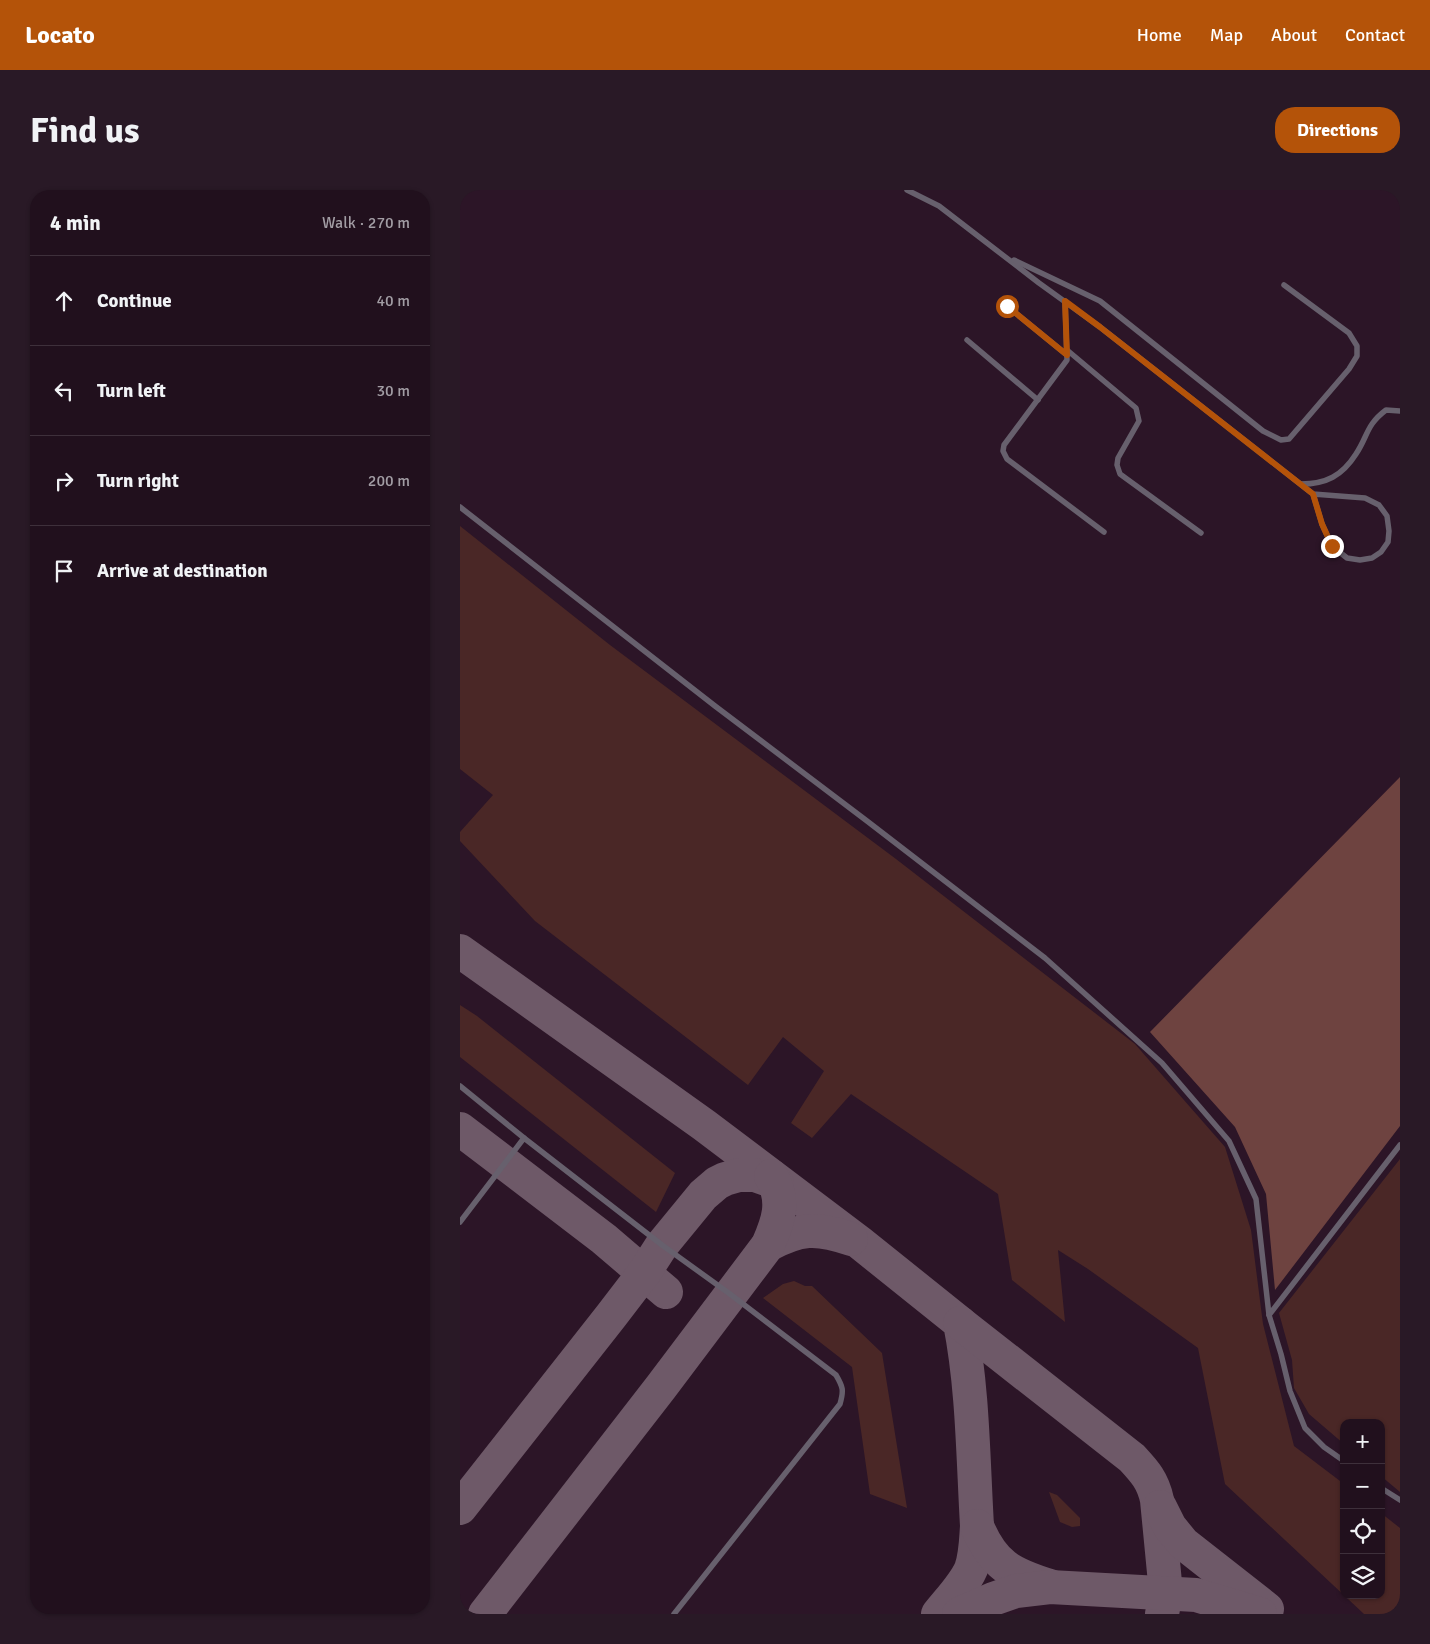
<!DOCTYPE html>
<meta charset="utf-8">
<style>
body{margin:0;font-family:Signika,sans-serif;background:#291926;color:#f1f3f6}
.controls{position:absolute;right:15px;bottom:15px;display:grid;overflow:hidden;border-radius:10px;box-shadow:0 1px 4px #0004}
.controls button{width:45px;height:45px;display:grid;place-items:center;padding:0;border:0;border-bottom:1px solid #3e303b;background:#21101d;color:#f1f3f6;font:25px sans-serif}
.stop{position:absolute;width:15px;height:15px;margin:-11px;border:4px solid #b45309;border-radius:50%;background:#fff}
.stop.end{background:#b45309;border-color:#fff;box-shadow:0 1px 5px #0008}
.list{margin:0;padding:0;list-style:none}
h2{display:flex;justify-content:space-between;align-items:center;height:65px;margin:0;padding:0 20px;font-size:21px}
h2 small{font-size:16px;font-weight:400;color:#a29da4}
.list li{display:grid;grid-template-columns:32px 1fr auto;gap:15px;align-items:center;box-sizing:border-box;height:90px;padding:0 20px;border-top:1px solid #3e303b}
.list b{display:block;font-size:19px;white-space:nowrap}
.list em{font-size:16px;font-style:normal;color:#a29da4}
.icon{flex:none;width:28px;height:28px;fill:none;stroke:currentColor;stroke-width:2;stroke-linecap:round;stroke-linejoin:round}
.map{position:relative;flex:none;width:940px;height:1424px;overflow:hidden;border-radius:20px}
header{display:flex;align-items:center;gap:30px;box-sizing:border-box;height:70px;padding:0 25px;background:#b45309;color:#fff}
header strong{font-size:24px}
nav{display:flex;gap:28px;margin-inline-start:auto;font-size:18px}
.intro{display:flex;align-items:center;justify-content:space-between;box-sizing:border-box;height:120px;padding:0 30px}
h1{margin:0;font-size:35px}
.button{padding:12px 22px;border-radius:20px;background:#b45309;color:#fff;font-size:18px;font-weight:700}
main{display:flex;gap:30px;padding:0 30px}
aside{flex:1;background:#21101d;border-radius:20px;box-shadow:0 1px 4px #0004}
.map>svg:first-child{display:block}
</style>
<header>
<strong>Locato</strong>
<nav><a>Home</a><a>Map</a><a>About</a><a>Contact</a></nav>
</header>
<div class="intro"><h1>Find us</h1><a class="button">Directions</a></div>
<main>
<aside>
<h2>4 min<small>Walk · 270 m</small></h2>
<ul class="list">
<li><svg class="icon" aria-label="ahead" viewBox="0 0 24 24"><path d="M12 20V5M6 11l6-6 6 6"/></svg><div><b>Continue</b></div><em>40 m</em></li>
<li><svg class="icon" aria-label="left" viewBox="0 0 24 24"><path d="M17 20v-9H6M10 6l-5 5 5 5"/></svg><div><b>Turn left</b></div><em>30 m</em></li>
<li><svg class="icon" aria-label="right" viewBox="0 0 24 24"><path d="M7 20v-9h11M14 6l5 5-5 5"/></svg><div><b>Turn right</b></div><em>200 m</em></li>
<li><svg class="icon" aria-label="arrive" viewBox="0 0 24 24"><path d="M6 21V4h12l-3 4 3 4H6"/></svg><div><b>Arrive at destination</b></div></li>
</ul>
</aside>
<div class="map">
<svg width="940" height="1424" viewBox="0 0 940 1424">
<rect width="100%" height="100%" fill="#2c1527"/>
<g fill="#4a2726">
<polygon points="0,336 150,455 436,669 675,854 765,957 791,1040 803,1134 834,1256 884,1294 884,1405 921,1405 921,1323 940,1338 940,1424 904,1424 765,1294 738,1158 628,1079 598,1060 605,1132 552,1090 538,1004 391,904 352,948 331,933 364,881 323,847 288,895 75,731 0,651 0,642 33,605 0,579"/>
<polygon points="0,815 17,826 215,983 196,1022 0,867"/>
<polygon points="940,969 940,1302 921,1286 921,1233 884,1233 884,1254 849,1224 834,1198 832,1170 819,1123"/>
<polygon points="334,1091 345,1096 352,1096 422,1163 447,1318 410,1304 392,1177 303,1108 323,1094"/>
<polygon points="589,1302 597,1305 620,1328 620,1336 612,1337 600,1332"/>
</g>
<polygon fill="#6e4340" points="940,587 940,936 815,1100 806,1004 775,937 690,842"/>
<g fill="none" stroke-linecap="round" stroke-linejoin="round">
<g stroke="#6e5968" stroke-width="34">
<path d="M0,761L244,935L399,1052L500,1133C513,1199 513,1268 517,1336C516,1350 516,1365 511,1379C504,1395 489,1410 478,1424"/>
<polyline points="0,939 144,1049 206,1102"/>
<path d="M308,1055C340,1038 356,1037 391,1049"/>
<path d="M500,1133L672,1268C685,1282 693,1291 697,1310L706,1403L702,1424"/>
<polyline points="700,1317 710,1337 723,1353 807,1419"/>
<polyline points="0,1318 151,1126 184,1083 202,1055 243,1005 257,993 265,989 279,985 295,985 317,993"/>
<path d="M517,1336C533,1375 551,1384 590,1396"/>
<path d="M25,1424L201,1197L308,1055C318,1032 326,1011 311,986"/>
<polyline points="499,1424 533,1409 556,1401 590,1397 736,1405 800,1424"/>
</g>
<g stroke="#67606d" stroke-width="5.5">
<polyline points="447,0 479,16 579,93 640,137 853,304 905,308 919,315 927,326 929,341 928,352 921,362 912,368 900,370 887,368 872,356 862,334 853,304"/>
<polyline points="554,70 640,111 803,241 821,250 829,249 889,179 897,166 897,156 889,143 824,95"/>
<polyline points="605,111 607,170 544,255 543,261 547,269 644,342"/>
<polyline points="547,116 607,165"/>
<polyline points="507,150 578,210"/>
<polyline points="607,160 676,218 679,231 658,268 657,275 660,284 741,343"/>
<path d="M841,294C866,294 882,286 896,264C908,246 906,235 926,220L940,221"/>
<polyline points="0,317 255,516 407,631 585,768 702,873 769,951 796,1009 809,1125 821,1164 830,1201 845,1238 864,1257 884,1271"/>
<polyline points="0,896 64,948"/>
<path d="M0,1032L64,948L202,1055L270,1104L376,1185C383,1197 384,1200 380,1214L214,1424"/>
<polyline points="809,1125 940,955"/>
<polyline points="921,1298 940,1310"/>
</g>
</g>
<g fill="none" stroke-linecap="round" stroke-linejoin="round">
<polyline stroke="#b45309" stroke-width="6" points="547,116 607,165 605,111 640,137 853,304 862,334 872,356"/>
</g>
</svg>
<div class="controls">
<button>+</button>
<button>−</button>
<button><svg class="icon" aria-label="locate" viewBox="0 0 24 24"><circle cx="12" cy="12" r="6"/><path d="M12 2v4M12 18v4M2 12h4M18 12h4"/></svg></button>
<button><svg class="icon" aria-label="layers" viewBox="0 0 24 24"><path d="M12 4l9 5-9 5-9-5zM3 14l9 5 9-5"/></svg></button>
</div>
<div class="stop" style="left:547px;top:116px"></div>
<div class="stop end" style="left:872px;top:356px"></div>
</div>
</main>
